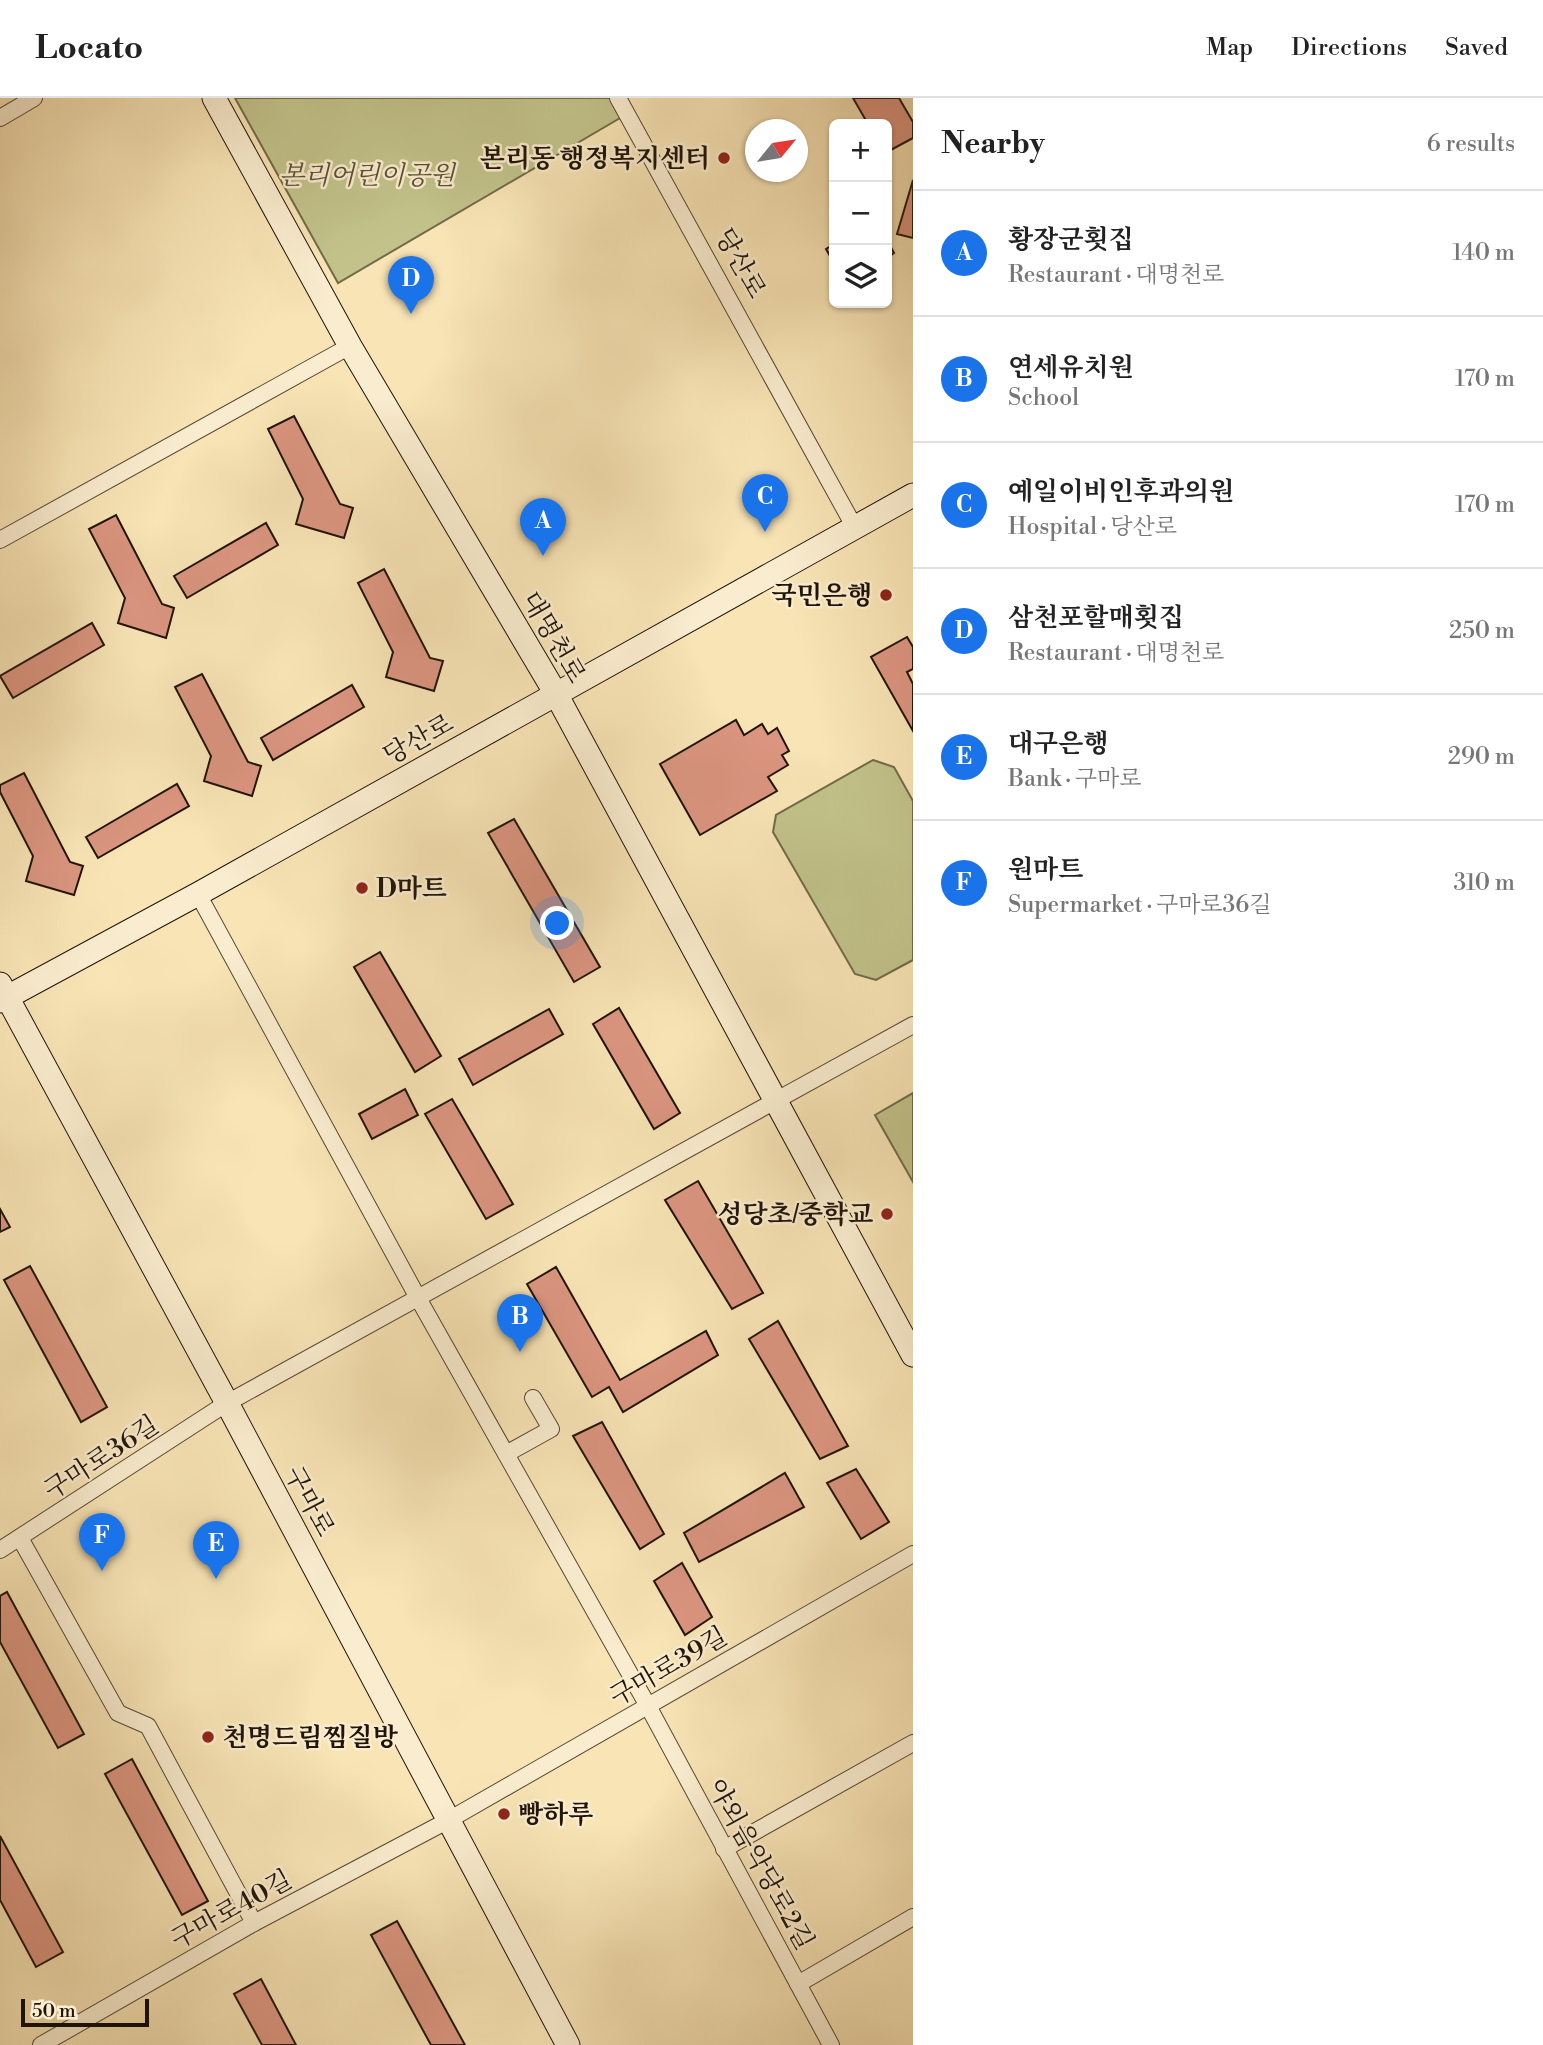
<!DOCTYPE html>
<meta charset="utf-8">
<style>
body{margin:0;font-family:"Libre Bodoni","Noto Serif KR",serif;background:#f2f2f2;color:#222}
.controls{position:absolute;right:21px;top:21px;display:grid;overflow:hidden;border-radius:10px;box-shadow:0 2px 5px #0004}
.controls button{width:63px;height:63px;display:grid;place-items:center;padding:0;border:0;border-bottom:2px solid #e0e0e0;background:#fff;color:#222;font:35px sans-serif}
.compass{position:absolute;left:745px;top:21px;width:63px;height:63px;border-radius:50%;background:#fff;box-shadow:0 2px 5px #0004;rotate:60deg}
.scale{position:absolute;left:21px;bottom:18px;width:128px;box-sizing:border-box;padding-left:7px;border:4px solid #201408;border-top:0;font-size:19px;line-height:24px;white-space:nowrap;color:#201408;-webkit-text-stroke:5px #faedcf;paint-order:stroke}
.you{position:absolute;left:558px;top:826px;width:24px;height:24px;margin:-18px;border:5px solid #fff;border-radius:50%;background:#1a73e8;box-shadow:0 0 0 10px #1a73e833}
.badge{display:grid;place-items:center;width:46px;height:46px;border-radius:50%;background:#1a73e8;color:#fff;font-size:23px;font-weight:700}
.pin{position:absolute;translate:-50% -58px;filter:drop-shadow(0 2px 4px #0008)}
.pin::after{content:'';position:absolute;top:37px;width:24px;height:21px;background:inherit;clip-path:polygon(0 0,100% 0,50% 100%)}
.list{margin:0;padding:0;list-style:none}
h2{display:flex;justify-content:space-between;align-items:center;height:91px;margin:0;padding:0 28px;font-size:30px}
h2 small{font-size:23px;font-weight:400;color:#767676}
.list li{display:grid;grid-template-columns:46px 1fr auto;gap:21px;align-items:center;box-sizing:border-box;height:126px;padding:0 28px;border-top:2px solid #e0e0e0}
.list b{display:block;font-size:26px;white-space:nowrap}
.list p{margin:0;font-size:23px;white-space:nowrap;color:#767676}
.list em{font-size:23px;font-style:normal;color:#767676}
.icon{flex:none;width:38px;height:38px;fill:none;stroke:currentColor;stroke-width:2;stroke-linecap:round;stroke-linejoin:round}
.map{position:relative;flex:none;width:913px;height:1947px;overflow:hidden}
header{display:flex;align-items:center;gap:42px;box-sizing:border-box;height:98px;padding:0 35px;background:#fff;border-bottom:2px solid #e0e0e0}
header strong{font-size:33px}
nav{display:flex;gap:38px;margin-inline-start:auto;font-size:24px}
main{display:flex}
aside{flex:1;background:#fff}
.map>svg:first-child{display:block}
</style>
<header>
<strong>Locato</strong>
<nav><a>Map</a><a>Directions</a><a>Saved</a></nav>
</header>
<main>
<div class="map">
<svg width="913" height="1947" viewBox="0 0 913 1947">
<rect width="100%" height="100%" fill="#f8e4b5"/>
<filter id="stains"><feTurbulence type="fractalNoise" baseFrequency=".00286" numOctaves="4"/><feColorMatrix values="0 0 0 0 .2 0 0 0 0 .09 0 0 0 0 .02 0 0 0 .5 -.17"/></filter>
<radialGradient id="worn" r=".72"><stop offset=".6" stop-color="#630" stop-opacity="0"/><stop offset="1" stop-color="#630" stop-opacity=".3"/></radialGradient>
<g fill="#c2c28a" stroke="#716b49" stroke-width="2">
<polygon points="235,0 618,0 627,16 338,185"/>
<polygon points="873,662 894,669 913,703 913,862 876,882 855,876 773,734 776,717"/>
<polygon points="913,995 913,1084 875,1017"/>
</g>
<g fill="#db9580" stroke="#201408" stroke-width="2">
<polygon points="853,0 899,0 913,24 913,40 887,54 887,26 868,26"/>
<polygon points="913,82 913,140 897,136"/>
<polygon points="887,142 894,155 887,160"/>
<polygon points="834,146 834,165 826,151"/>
<polygon points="294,318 340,406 353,410 344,440 296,426 303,401 268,331"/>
<polygon points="116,417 162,506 174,510 166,540 118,525 125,500 89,431"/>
<polygon points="266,425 278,447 187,500 174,478"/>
<polygon points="384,471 430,560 443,563 434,593 386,579 393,554 358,485"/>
<polygon points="92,525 104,547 13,600 0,578"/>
<polygon points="907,539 913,549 913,571 907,574 913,586 913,633 871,559"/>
<polygon points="202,576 248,664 261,668 252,698 204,683 211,658 175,589"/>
<polygon points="352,587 364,609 273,662 261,640"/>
<polygon points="736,622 744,637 762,626 768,636 777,630 789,653 782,657 788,667 768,679 777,693 700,737 660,666"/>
<polygon points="24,675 70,764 83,768 74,797 26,783 33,758 0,694 0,687"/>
<polygon points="177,686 189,708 98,760 86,739"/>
<polygon points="514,721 600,869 574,884 488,735"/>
<polygon points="380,854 441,958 415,974 354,869"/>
<polygon points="619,910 680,1015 654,1031 593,926"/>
<polygon points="549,911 563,936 473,987 459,961"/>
<polygon points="405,991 418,1017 372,1041 359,1016"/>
<polygon points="452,1001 513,1106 486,1121 425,1016"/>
<polygon points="698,1083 763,1195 732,1211 665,1102"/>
<polygon points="0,1111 10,1129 0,1134"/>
<polygon points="30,1168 107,1309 81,1324 4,1182"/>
<polygon points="556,1169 620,1282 706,1233 718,1257 623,1314 609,1289 592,1299 527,1186"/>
<polygon points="778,1223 848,1348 820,1361 749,1241"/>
<polygon points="602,1324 664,1436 640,1451 573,1338"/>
<polygon points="856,1371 889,1424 861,1441 827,1385"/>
<polygon points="785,1375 804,1409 699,1464 684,1435"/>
<polygon points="682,1465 712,1519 685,1537 654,1483"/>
<polygon points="7,1494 84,1636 58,1650 0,1544 0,1498"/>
<polygon points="132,1661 208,1803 182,1817 105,1676"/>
<polygon points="0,1738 63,1854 36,1869 0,1802"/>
<polygon points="397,1823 465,1947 431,1947 371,1837"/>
<polygon points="261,1881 296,1947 262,1947 234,1896"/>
</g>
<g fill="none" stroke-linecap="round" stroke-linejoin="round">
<g stroke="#564833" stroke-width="18">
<g id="street">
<polyline points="618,0 855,430"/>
<polyline points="0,20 34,0"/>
<polyline points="0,442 350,248"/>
<polyline points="198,796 418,1200 648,1608 831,1947"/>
<polyline points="506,1356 551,1331 533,1300"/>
<polyline points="20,1440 118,1615 148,1628 254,1825"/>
<polyline points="0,1452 227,1305 913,927"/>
<polyline points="724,1751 913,1645"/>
<polyline points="798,1886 913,1819"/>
<polyline points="41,1947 254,1825 447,1723 913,1456"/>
</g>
</g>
<g stroke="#201408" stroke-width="25">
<g id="secondary">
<polyline points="214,0 350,248 556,596 913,1257"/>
<polyline points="0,886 227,1305 568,1947"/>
<polyline points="0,903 198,796 913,397"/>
</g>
</g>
<use href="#street" stroke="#faedcf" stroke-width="16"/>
<use href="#secondary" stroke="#faedcf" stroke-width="23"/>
</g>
<g fill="#8f2418" stroke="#faedcf" stroke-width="2.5">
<circle cx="724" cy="60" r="7"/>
<circle cx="886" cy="497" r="7"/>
<circle cx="362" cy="790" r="7"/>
<circle cx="887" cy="1116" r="7"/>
<circle cx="208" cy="1639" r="7"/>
<circle cx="504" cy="1716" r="7"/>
</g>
<g text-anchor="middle" stroke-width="5" stroke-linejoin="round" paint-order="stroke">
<g font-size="26" font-weight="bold" fill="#201408" stroke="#faedcf" text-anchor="end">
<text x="710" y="69">본리동 행정복지센터</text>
<text x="872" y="506">국민은행</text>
<text x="376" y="799" text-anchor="start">D마트</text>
<text x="873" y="1125">성당초/중학교</text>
<text x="222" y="1648" text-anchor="start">천명드림찜질방</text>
<text x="518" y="1725" text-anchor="start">빵하루</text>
</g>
<g font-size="26" font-style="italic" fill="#595136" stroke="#faedcf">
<text x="367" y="86">본리어린이공원</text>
</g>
<g font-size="26" fill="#201408" stroke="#faedcf">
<text transform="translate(741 165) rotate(61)" y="9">당산로</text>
<text transform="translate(554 539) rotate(60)" y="9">대명천로</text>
<text transform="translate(418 641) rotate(-29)" y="9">당산로</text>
<text transform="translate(101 1359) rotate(-33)" y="9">구마로36길</text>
<text transform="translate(310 1403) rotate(62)" y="9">구마로</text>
<text transform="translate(668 1568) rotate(-30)" y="9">구마로39길</text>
<text transform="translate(761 1766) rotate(61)" y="9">야외음악당로2길</text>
<text transform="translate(231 1811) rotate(-29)" y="9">구마로40길</text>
</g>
</g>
<rect width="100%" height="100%" filter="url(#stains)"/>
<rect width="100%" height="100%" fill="url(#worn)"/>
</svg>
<div class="controls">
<button>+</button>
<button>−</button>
<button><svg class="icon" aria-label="layers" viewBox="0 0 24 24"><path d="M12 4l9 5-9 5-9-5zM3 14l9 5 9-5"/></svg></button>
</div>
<svg class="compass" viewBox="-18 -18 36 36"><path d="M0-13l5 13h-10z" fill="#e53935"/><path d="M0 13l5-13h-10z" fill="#767676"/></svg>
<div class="scale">50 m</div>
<div class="you"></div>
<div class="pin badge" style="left:543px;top:458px">A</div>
<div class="pin badge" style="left:520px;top:1254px">B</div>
<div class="pin badge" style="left:765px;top:434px">C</div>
<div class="pin badge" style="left:411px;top:216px">D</div>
<div class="pin badge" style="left:216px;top:1481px">E</div>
<div class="pin badge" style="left:102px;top:1473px">F</div>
</div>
<aside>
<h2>Nearby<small>6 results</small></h2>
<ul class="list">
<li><span class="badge">A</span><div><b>황장군횟집</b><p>Restaurant · 대명천로</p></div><em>140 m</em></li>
<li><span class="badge">B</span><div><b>연세유치원</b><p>School</p></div><em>170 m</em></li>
<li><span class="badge">C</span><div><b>예일이비인후과의원</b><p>Hospital · 당산로</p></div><em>170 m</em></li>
<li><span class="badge">D</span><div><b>삼천포할매횟집</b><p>Restaurant · 대명천로</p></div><em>250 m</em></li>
<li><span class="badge">E</span><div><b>대구은행</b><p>Bank · 구마로</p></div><em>290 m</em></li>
<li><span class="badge">F</span><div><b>원마트</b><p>Supermarket · 구마로36길</p></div><em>310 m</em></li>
</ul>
</aside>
</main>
